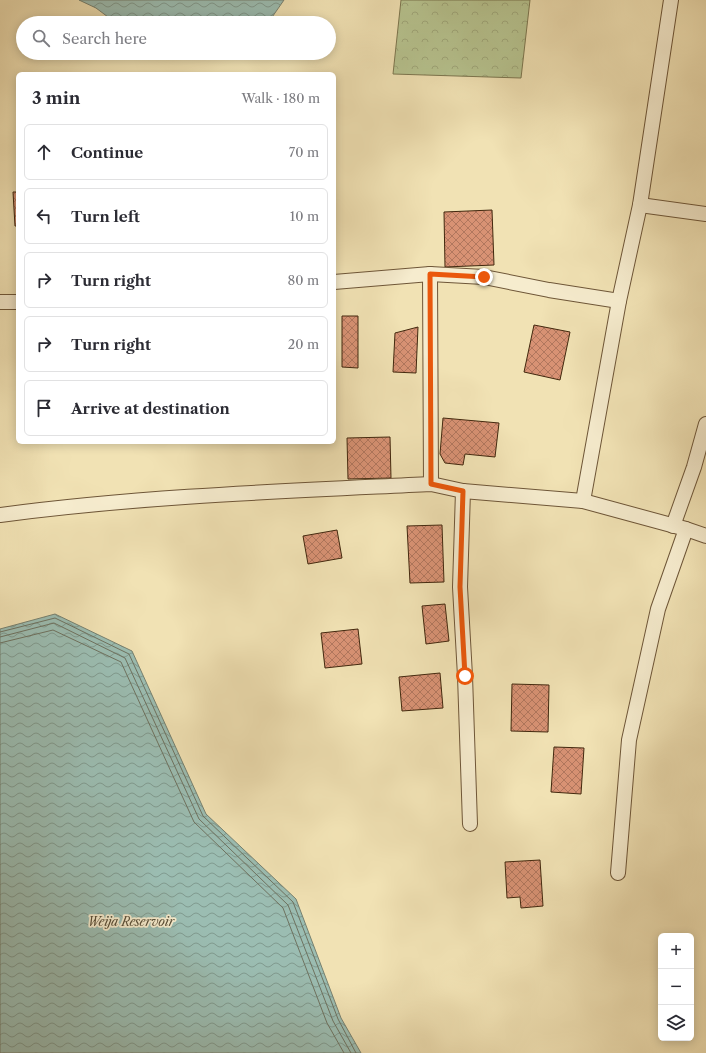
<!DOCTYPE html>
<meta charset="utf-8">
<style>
body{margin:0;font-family:"Libre Caslon Text",serif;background:#f7f7f7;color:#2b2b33}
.controls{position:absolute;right:12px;bottom:12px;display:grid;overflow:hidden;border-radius:6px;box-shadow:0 2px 10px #0003}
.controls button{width:36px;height:36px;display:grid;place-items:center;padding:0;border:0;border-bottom:1px solid #e1e1e2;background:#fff;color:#2b2b33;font:20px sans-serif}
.stop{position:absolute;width:12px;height:12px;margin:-9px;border:3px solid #ea580c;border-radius:50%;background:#fff}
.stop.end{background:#ea580c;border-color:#fff;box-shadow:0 1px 4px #0008}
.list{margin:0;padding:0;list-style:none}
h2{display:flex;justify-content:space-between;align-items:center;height:52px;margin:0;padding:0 16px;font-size:17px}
h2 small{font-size:13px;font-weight:400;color:#7c7c81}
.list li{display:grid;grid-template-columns:26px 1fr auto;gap:12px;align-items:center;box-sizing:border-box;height:56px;margin:0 8px 8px;padding:0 8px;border:1px solid #e1e1e2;border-radius:6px}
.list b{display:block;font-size:15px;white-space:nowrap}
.list em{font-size:13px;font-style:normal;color:#7c7c81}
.icon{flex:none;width:22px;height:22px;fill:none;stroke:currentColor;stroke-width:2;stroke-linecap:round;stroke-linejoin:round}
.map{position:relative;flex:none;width:706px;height:1053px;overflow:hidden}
.search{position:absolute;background:#fff;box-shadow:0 2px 10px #0003;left:16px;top:16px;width:320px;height:44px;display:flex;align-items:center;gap:10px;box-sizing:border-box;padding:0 14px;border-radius:22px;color:#7c7c81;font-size:15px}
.panel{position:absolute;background:#fff;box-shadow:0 2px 10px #0003;left:16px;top:72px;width:320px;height:372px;border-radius:6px}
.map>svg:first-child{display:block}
</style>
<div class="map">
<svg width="706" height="1053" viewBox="0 0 706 1053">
<defs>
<pattern id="forest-crowns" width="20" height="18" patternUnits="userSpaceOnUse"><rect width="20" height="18" fill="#b7c490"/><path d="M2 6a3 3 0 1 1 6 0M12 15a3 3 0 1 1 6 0" fill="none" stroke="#9fa87b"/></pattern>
<pattern id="water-waves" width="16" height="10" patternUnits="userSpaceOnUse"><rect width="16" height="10" fill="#9bbdb2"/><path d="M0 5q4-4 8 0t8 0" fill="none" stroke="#809a8f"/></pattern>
<pattern id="building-cross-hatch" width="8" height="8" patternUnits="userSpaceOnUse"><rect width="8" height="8" fill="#d89274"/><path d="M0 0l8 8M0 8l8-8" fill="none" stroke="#b1775e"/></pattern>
</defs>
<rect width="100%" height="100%" fill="#f1e2b4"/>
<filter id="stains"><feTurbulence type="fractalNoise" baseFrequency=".005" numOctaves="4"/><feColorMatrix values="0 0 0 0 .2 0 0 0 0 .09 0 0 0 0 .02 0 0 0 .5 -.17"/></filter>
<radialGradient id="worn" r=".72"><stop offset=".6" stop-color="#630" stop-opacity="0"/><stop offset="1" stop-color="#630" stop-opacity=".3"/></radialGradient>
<polygon fill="url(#forest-crowns)" stroke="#7c764f" points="401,0 530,0 521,78 393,74"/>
<g fill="url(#water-waves)" stroke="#778170">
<polygon points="79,0 284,0 268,23 116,23 96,8"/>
<polygon points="55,614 132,651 206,814 296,899 341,1018 361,1053 0,1053 0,629"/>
</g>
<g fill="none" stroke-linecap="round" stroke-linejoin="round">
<g stroke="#6e7260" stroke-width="1">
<polyline points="0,632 55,618 129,654 203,816 293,902 338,1019 356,1053"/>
<polyline points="0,637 54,623 125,658 199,819 288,905 333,1021 351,1053"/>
<polyline points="0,643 53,630 121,662 194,822 283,908 327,1023 344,1053"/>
</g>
</g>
<g fill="url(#building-cross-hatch)" stroke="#42280e">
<polygon points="13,192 18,192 18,226 15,226"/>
<polygon points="492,210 494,265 445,267 444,212"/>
<polygon points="342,316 358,316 358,368 342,367"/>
<polygon points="534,325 570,332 560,380 524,372"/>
<polygon points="418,327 416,373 393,372 395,333"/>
<polygon points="443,418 499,423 495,457 465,454 463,465 445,463 440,454"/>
<polygon points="390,437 391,478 348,479 347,438"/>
<polygon points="442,525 444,582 410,583 407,526"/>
<polygon points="337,530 342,558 308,564 303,536"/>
<polygon points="445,604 449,641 426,644 422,606"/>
<polygon points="358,629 362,664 325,668 321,633"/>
<polygon points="440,673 443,708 402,711 399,677"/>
<polygon points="512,684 549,685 548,732 511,731"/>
<polygon points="554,747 584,748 581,794 551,792"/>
<polygon points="540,860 543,906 521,908 520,897 507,898 505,862"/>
</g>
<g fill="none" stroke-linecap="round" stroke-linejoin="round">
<g stroke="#6e5638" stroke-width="16">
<g id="street">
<polyline points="640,205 706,214"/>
<polyline points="430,274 431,484"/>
<polyline points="334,282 430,274 484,277 549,290 619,301"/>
<polyline points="0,302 18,302"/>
<polyline points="463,491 460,587 465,676 470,824"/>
<polyline points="583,501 619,301 640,205 671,0"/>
<path d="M0,515C143,496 287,491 431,484L463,491L583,501L686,529L706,536"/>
<polyline points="673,526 694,467 706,424"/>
<polyline points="618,873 629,740 658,609 686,529"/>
</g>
</g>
<use href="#street" stroke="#f6ecce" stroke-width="14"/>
</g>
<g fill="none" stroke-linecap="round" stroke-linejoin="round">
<polyline stroke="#ea580c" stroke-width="5" points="465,676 460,587 463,491 431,484 430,274 484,277"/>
</g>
<g text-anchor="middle" stroke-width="3.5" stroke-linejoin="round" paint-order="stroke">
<g font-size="12" font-style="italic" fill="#584d37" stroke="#f6ecce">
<text x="131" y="926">Weija Reservoir</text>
</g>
</g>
<rect width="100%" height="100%" filter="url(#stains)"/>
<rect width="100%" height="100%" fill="url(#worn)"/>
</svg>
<div class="controls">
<button>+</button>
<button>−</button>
<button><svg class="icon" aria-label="layers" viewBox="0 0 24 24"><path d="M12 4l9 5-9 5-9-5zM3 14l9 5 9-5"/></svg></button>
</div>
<div class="stop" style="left:465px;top:676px"></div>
<div class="stop end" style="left:484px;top:277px"></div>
<div class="search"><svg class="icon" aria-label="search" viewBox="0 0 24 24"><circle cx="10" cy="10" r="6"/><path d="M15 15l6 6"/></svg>Search here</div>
<section class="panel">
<h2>3 min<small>Walk · 180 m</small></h2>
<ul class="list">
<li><svg class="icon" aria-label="ahead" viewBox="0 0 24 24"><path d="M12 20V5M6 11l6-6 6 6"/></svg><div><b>Continue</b></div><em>70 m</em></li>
<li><svg class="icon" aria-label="left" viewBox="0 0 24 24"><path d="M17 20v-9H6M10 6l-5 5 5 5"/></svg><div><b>Turn left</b></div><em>10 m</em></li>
<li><svg class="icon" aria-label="right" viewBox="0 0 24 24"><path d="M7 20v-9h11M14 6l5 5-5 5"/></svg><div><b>Turn right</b></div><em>80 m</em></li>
<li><svg class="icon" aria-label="right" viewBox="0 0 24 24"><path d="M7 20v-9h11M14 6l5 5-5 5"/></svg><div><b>Turn right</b></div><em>20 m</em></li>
<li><svg class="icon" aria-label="arrive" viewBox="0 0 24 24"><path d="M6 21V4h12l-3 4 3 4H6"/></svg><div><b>Arrive at destination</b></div></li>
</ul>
</section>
</div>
